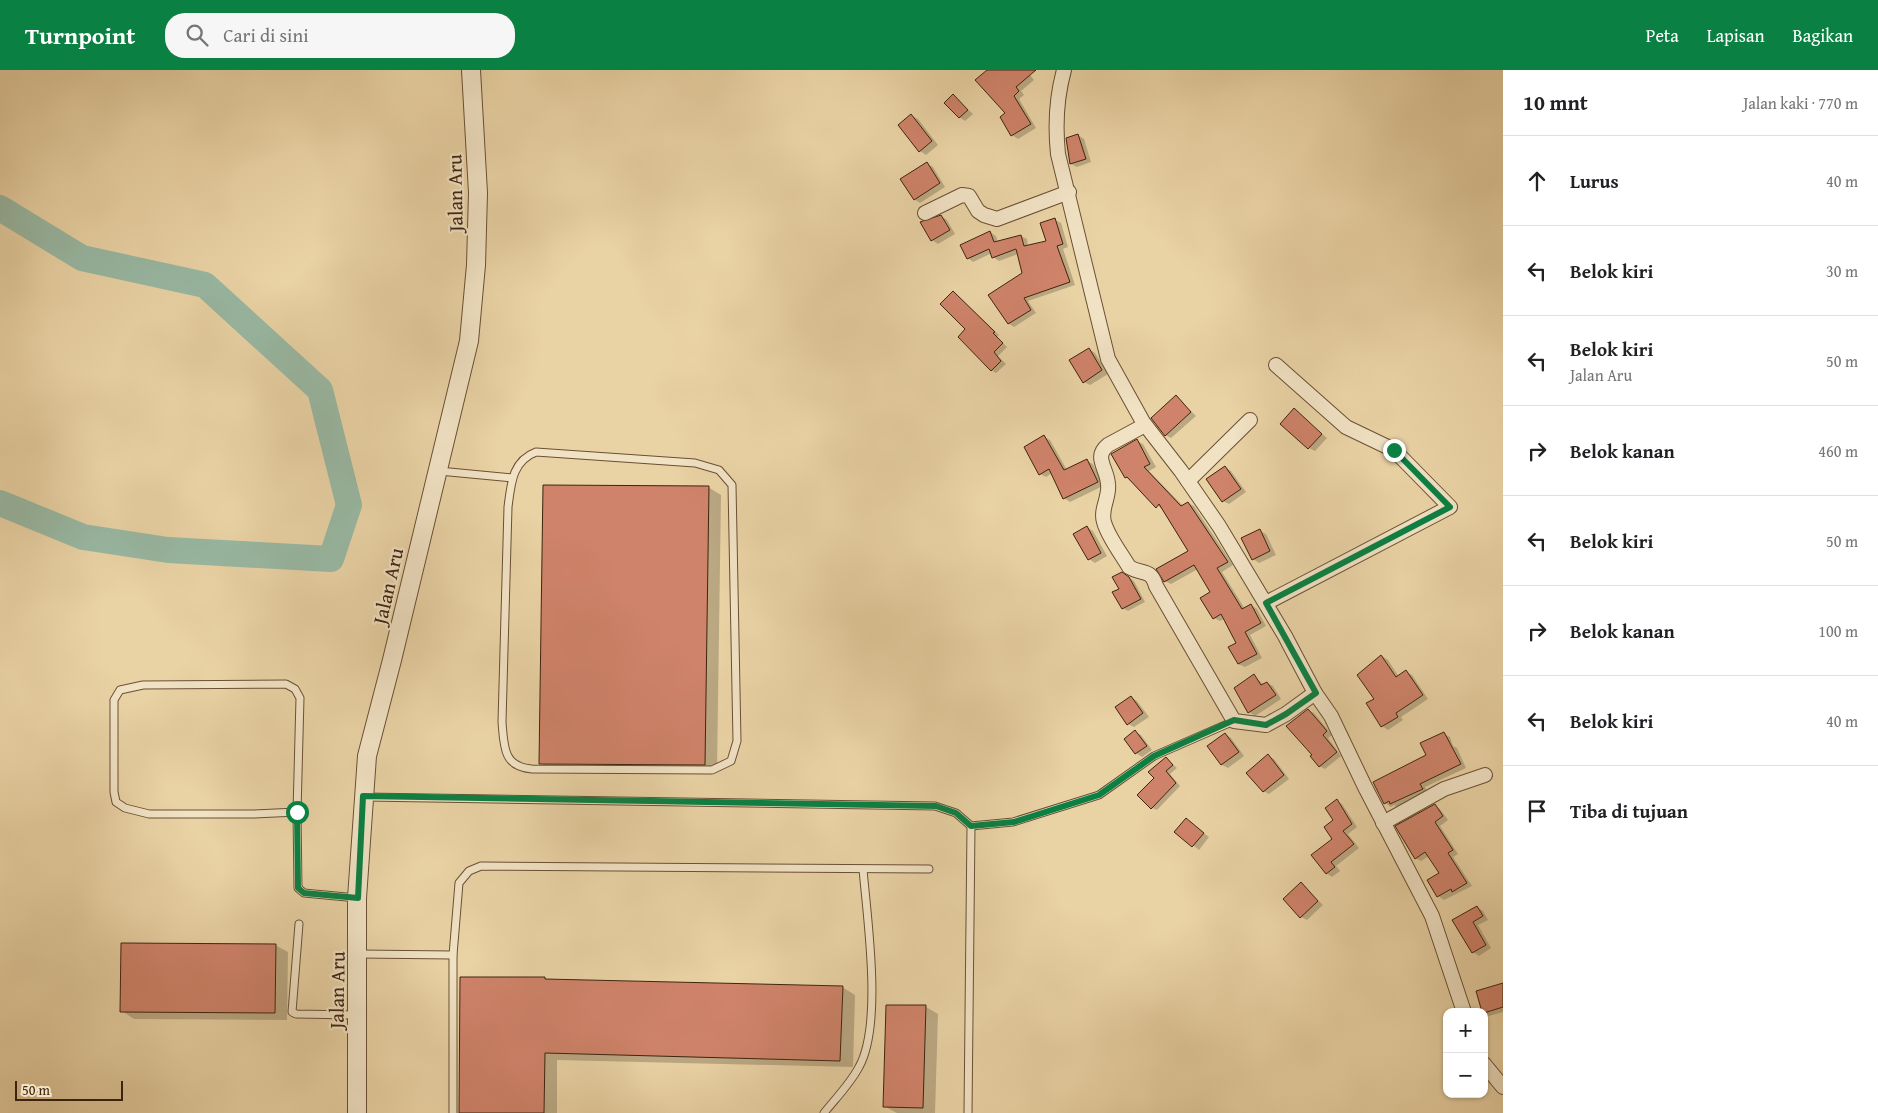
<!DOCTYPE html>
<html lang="id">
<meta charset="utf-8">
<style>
body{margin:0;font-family:"Gentium Book Plus",serif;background:#f6f6f6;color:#202124}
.controls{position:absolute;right:15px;bottom:15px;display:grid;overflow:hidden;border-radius:10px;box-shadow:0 1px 4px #0004}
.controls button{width:45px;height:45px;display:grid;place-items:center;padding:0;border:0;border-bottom:1px solid #e0e0e0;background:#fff;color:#202124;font:25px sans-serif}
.scale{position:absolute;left:15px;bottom:12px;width:108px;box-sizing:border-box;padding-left:5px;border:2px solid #3e240e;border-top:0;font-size:14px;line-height:18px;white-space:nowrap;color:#3e240e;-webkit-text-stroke:4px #f1e2c4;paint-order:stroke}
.stop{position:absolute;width:15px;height:15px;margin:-11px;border:4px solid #0b8043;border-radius:50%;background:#fff}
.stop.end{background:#0b8043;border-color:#fff;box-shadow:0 1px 5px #0008}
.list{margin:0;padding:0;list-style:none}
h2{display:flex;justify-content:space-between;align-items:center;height:65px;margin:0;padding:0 20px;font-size:21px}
h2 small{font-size:16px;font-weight:400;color:#757577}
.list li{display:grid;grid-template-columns:32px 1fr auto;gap:15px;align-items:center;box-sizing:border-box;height:90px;padding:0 20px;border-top:1px solid #e0e0e0}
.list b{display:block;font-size:19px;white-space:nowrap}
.list p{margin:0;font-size:16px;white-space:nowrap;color:#757577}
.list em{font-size:16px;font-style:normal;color:#757577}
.icon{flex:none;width:28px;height:28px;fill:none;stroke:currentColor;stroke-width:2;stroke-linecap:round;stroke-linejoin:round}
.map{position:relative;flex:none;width:1503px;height:1043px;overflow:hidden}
header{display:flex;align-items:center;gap:30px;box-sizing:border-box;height:70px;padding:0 25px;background:#0b8043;color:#fff}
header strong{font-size:24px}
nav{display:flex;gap:28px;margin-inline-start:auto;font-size:18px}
.search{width:350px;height:45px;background:#f6f6f6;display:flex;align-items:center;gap:12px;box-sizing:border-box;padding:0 18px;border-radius:20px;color:#757577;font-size:19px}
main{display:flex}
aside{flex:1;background:#fff}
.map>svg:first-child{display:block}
</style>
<header>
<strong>Turnpoint</strong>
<div class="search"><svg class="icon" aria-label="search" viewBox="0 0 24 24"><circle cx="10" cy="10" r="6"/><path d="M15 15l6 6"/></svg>Cari di sini</div>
<nav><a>Peta</a><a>Lapisan</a><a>Bagikan</a></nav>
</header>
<main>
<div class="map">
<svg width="1503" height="1043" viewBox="0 0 1503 1043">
<rect width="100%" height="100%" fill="#e9d2a4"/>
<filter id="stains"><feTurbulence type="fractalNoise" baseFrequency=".004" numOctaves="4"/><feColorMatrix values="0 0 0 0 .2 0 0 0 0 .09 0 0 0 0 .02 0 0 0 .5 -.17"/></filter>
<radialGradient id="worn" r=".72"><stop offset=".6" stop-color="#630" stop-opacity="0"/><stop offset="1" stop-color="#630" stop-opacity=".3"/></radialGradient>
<g fill="#0003">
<polygon points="989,0 1026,0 1034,10 1021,21 1024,25 1019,29 1036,58 1018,69 1012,65 1007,43"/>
<polygon points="953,26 973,44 965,51 959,47"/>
<polygon points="912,46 918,49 938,75 926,85 920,81"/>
<polygon points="1078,65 1084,69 1091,92 1077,97 1071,94"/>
<polygon points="927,94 933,97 945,117 920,133 914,129"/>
<polygon points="941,146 947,150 955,164 938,174 932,170 922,153"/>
<polygon points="1055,150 1061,153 1068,177 1063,179 1075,215 1028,231 1036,243 1014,257 1008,253 1023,204 1018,184 999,191 993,187 992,183 973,192 968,188 990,162 996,166 998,172 1021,166 1027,169 1028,177 1048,172"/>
<polygon points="954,222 999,265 997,267 1007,277 998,286 1006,294 996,303 991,300 967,259"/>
<polygon points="1089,279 1095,283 1108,304 1090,315 1084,312"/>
<polygon points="1176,327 1196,346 1171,368 1165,365"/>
<polygon points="1294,340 1327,368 1315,381 1309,378"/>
<polygon points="1044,367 1050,370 1067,400 1087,391 1093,394 1103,416 1070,432 1064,428 1052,403 1046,407 1040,404"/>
<polygon points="1137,371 1143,374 1156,397 1149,401 1183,436 1188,433 1194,436 1233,495 1222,502 1245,539 1251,535 1257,539 1266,556 1250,565 1262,588 1245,597 1238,594 1237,573 1224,549 1220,551 1214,548 1212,522 1198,499 1171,514 1165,511 1190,481 1163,440 1126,407"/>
<polygon points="1225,397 1231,401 1246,422 1229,434 1223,431"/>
<polygon points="708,417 721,425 717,701 553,700 540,693"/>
<polygon points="1087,457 1093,461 1107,486 1095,493 1089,489"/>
<polygon points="1260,461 1266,464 1276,485 1259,493 1253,489"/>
<polygon points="1127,506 1134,511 1145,532 1128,541 1123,538 1120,519"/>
<polygon points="1382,586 1388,590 1399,607 1406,602 1412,605 1428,629 1401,647 1403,650 1388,660 1382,656 1376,629"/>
<polygon points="1254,606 1264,615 1267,613 1273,616 1281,629 1255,646 1249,642 1236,618"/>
<polygon points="1131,627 1137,631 1149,647 1134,657 1128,654"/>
<polygon points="1308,640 1314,643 1332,665 1328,668 1341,686 1325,699 1319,696 1314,685"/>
<polygon points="1135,662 1141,665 1152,680 1142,687 1136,683 1126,669"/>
<polygon points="1225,664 1231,668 1244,686 1228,698 1222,695 1208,676"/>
<polygon points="1444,664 1450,667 1453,676 1457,678 1466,698 1425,717 1428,723 1397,737 1394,735 1391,737 1385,733"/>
<polygon points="1268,686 1274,689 1289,709 1269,724 1263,721"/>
<polygon points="1166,688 1177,698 1170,704 1180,716 1157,740 1152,738 1156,708"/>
<polygon points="1337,731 1342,734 1357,757 1348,764 1359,778 1336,796 1340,801 1332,807 1326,803 1334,769"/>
<polygon points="1435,736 1440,739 1448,750 1440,756 1458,784 1453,787 1472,816 1444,830 1438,826 1429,811 1440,803 1429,786 1421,791 1415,788"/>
<polygon points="1187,750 1209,767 1199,780 1176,762"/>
<polygon points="1301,814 1323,835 1307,850 1301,847"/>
<polygon points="1477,837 1483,841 1488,850 1478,855 1491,878 1479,886 1473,882 1454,850"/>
<polygon points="275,875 288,882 287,950 134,949 122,941"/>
<polygon points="545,908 548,910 842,917 855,925 853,997 557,990 557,1043 461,1043"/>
<polygon points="1503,914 1503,942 1489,946 1484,942"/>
<polygon points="926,937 938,944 935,1043 897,1043 884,1036"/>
</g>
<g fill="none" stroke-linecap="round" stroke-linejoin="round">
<polyline stroke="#98b8a3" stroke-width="26" points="0,138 82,188 205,215 320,320 349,435 331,489 168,480 83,467 0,433"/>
</g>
<g fill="#cf836a" stroke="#3e240e">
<polygon points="987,0 1036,0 1016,17 1019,21 1014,26 1031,54 1011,66 1000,47 1005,43 975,10"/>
<polygon points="953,24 968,40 959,48 944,33"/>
<polygon points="911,44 932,71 919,82 898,55"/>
<polygon points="1078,64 1086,89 1070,94 1066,68"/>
<polygon points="927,92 940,113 914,130 900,109"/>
<polygon points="941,145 950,160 931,171 920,152"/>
<polygon points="1055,148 1063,174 1057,176 1070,212 1024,228 1031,240 1008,254 988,225 1022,203 1016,179 992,188 989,179 967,189 960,175 990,161 994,172 1021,165 1024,176 1046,171 1040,153"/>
<polygon points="953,221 995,262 993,263 1003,273 994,282 1001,291 991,301 958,267 965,259 940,234"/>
<polygon points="1089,278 1102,300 1083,313 1069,290"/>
<polygon points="1176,325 1191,342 1165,366 1151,348"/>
<polygon points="1294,338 1322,364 1308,379 1280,354"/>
<polygon points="1044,365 1064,400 1087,389 1098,412 1063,429 1049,399 1039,405 1024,377"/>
<polygon points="1137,369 1150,394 1144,397 1181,436 1188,432 1228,492 1217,498 1242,539 1251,534 1261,553 1245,562 1257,584 1238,594 1228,577 1236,573 1221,544 1213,549 1200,528 1210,522 1194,495 1164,512 1156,499 1188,481 1159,434 1156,438 1127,407 1125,408 1111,384"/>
<polygon points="1225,396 1241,419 1222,432 1206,409"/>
<polygon points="543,415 709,416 705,695 539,694"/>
<polygon points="1087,456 1101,483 1088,490 1073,464"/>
<polygon points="1260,459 1270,481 1252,490 1241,468"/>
<polygon points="1122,502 1129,507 1141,529 1122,539 1112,522 1119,519 1112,507"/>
<polygon points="1381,585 1396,607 1406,600 1423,625 1396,643 1398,647 1381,657 1366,633 1374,629 1357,605"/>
<polygon points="1254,604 1261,615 1267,612 1276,625 1248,643 1234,618"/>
<polygon points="1131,626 1143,643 1127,655 1115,637"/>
<polygon points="1308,639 1327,661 1323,665 1337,682 1319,697 1310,686 1312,685 1286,656"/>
<polygon points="1135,660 1147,676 1135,684 1124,669"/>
<polygon points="1444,662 1461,694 1420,714 1423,719 1390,734 1389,731 1384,734 1373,712 1426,685 1420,673"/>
<polygon points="1225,663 1239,682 1221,695 1207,676"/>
<polygon points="1268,684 1284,705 1263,722 1246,703"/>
<polygon points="1166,687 1173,695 1166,701 1176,713 1151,739 1137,725 1154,708 1148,702"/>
<polygon points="1337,729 1352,754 1343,761 1354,774 1331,792 1335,797 1326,804 1311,785 1332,769 1324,757 1333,750 1325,738"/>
<polygon points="1435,734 1443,746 1435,752 1453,780 1448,783 1467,813 1452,822 1451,819 1437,827 1427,810 1439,803 1425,782 1415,789 1395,756"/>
<polygon points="1186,748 1204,763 1192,777 1174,762"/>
<polygon points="1301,812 1318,831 1300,848 1283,829"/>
<polygon points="1477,836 1483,846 1473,852 1486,875 1472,883 1452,850"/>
<polygon points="121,873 276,874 275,943 120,942"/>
<polygon points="460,907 545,907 545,909 843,916 840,991 545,983 544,1043 459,1043"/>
<polygon points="1503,913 1503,937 1484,943 1482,942 1476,921"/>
<polygon points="886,935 926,935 923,1038 883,1037"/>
</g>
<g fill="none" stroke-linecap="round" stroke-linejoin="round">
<g stroke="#695034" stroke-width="9">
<g id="service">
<path d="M536,382L695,393L719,400L732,415L737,671L731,691L712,700L532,699C503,697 504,676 502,652L508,437C511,414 512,391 536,382Z"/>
<polyline points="439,401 512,408"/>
<polyline points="365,727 935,736 956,743 971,756 968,1043"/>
<polyline points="297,742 300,628 295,619 286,614 143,615 120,620 114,630 114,722 116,732 125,738 149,744 254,744 297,742 298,818 304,823 357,828"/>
<polyline points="971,756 1013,752 1099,725 1154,686 1234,651"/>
<polyline points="299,854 292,942 296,944 357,945"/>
<polyline points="359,884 453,885"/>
<polyline points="453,1043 453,885 459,813 469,801 481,796 929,799"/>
<path d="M824,1043C836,1028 850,1014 859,997C883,954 867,848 863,799"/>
</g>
</g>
<g stroke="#695034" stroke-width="16">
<g id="minor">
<path d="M1064,0C1056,29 1055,55 1058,84L1108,289L1143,352L1181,401L1219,456L1285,566L1315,623L1331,646L1365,717L1432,846L1464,942"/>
<polyline points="925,143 962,125 969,126 978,141 984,145 997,149 1069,122"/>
<path d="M1145,355L1108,375C1093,387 1107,398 1108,414C1110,427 1100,439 1104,452C1108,467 1121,483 1129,497C1142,505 1151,498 1156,516L1234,651L1266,655L1286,644L1315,623"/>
<polyline points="1188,411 1250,350"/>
<polyline points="1266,533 1450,437 1394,380 1346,357 1276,295"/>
<polyline points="1383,753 1444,719 1485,705"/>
<polyline points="1484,994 1503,1017"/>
</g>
</g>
<g stroke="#695034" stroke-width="20">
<polyline id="tertiary" points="357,1043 357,828 367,686 392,590 469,271 476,195 478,123 471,0"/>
</g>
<use href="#service" stroke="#f1e2c4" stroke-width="7"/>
<use href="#minor" stroke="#f1e2c4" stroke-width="14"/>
<use href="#tertiary" stroke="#f1e2c4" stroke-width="18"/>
</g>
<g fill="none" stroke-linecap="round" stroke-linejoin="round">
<polyline stroke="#0b8043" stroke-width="6" points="297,742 298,818 304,823 358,828 363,726 936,736 956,743 971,756 1014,752 1099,725 1154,686 1234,650 1266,655 1286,644 1316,623 1266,533 1450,437 1394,380"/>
</g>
<g text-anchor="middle" stroke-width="4.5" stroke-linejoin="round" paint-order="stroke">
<g font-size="20" fill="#3e240e" stroke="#f1e2c4">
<text transform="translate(455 123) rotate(-91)" y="7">Jalan Aru</text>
<text transform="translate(388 516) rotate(-77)" y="7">Jalan Aru</text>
<text transform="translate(337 920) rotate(-89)" y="7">Jalan Aru</text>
</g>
</g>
<rect width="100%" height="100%" filter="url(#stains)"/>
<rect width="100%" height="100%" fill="url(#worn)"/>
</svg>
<div class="controls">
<button>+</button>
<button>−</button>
</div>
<div class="scale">50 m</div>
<div class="stop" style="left:297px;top:742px"></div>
<div class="stop end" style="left:1394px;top:380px"></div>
</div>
<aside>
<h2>10 mnt<small>Jalan kaki · 770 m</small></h2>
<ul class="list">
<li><svg class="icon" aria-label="ahead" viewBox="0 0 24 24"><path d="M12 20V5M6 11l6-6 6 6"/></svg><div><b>Lurus</b></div><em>40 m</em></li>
<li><svg class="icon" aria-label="left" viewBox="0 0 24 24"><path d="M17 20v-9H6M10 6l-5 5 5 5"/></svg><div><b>Belok kiri</b></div><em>30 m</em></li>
<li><svg class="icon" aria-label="left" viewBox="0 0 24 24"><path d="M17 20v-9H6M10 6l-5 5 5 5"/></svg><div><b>Belok kiri</b><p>Jalan Aru</p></div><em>50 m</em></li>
<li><svg class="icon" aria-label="right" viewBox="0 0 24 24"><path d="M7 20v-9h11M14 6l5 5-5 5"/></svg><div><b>Belok kanan</b></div><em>460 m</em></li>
<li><svg class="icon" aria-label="left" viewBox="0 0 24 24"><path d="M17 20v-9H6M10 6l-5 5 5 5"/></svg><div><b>Belok kiri</b></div><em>50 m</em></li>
<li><svg class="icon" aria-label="right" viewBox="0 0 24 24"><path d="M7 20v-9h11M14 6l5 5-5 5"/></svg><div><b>Belok kanan</b></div><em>100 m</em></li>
<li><svg class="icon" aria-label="left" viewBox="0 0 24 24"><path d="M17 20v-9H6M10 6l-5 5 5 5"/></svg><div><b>Belok kiri</b></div><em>40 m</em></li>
<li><svg class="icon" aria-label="arrive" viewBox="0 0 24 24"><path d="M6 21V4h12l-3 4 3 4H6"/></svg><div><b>Tiba di tujuan</b></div></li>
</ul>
</aside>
</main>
